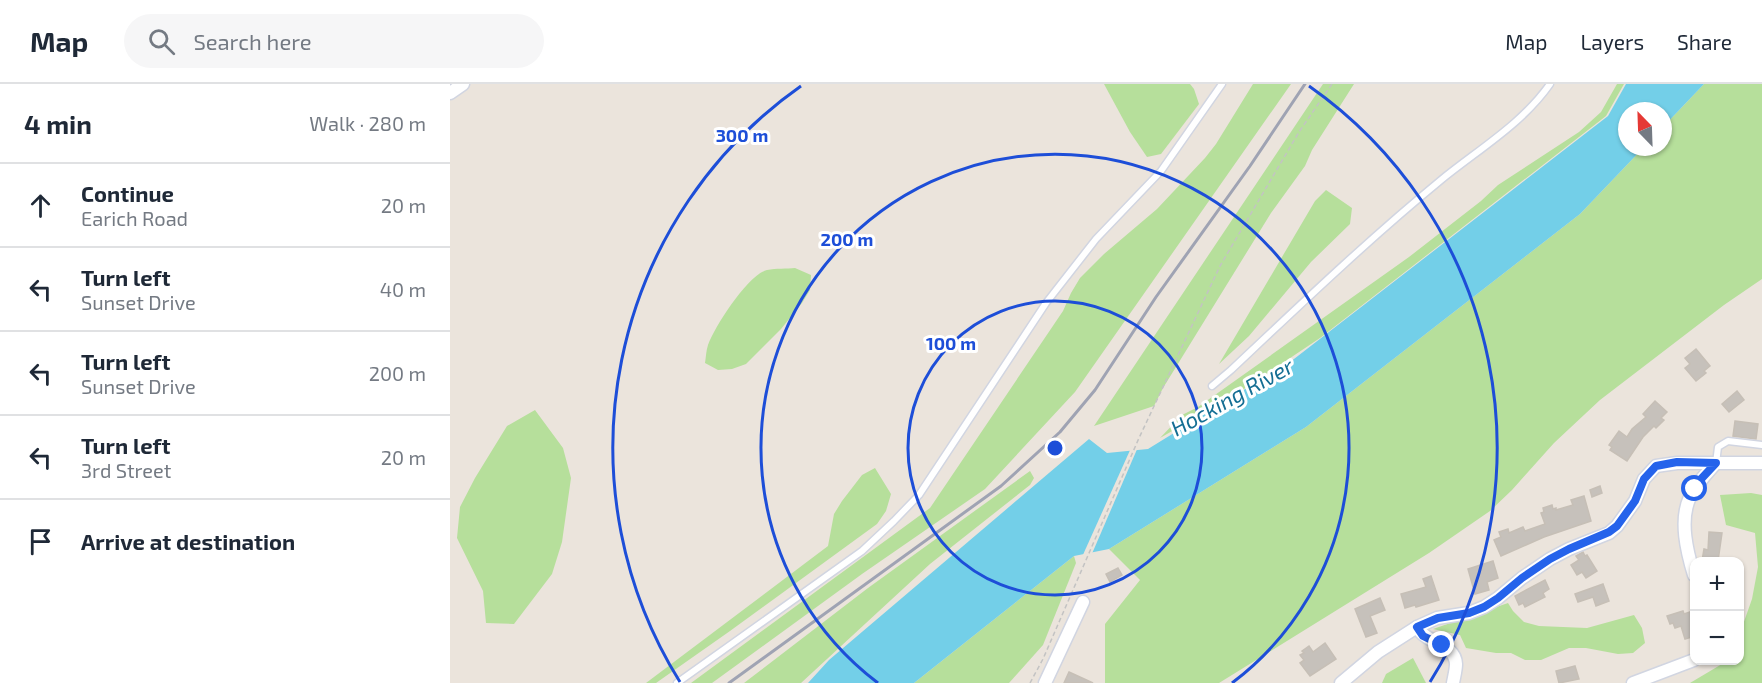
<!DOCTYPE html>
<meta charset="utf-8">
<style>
body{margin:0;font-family:"Exo 2",sans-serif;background:#f6f6f7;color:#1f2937}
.controls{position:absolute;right:18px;bottom:18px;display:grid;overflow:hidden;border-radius:12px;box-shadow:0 2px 4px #0004}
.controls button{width:54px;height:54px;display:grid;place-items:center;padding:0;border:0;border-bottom:2px solid #e0e1e3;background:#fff;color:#1f2937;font:30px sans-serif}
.compass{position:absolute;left:1168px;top:18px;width:54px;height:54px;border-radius:50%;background:#fff;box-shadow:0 2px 4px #0004;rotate:337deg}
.stop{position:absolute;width:18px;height:18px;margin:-14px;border:4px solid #2563eb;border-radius:50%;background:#fff}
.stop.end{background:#2563eb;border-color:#fff;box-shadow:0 2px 6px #0008}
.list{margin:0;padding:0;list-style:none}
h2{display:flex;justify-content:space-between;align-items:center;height:78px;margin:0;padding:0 24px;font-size:26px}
h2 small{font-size:20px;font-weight:400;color:#747a83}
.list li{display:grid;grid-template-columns:39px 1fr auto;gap:18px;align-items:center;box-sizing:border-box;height:84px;padding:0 24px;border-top:2px solid #e0e1e3}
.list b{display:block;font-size:22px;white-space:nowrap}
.list p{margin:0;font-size:20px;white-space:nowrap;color:#747a83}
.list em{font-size:20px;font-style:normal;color:#747a83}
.icon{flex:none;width:33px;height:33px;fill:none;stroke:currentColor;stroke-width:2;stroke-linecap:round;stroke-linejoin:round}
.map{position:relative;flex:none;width:1312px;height:599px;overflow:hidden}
header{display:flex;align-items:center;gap:36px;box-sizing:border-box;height:84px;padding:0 30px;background:#fff;border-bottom:2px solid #e0e1e3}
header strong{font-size:28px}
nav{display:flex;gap:33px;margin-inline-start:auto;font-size:21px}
.search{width:420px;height:54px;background:#f6f6f7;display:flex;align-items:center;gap:15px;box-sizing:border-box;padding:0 21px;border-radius:33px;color:#747a83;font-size:22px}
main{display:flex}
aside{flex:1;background:#fff}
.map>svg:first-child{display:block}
</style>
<header>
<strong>Map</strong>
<div class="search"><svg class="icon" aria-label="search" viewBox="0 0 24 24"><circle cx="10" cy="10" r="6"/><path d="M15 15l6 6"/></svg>Search here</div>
<nav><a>Map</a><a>Layers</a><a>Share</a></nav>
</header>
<main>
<aside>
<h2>4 min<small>Walk · 280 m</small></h2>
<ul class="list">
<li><svg class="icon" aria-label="ahead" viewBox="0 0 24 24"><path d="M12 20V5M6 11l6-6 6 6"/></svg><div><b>Continue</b><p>Earich Road</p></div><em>20 m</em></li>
<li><svg class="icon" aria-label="left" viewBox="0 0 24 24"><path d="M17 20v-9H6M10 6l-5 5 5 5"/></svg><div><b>Turn left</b><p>Sunset Drive</p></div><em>40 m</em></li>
<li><svg class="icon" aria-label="left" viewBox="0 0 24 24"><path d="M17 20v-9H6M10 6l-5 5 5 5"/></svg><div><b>Turn left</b><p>Sunset Drive</p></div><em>200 m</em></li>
<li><svg class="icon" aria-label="left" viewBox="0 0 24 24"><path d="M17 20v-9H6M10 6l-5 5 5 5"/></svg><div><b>Turn left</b><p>3rd Street</p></div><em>20 m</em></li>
<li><svg class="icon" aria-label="arrive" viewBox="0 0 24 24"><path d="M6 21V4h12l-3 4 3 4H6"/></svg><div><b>Arrive at destination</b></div></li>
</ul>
</aside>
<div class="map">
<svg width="1312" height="599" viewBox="0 0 1312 599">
<rect width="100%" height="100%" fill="#ebe4dc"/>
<g fill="#b6df9b">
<polygon points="654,0 740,0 744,5 749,20 711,70 697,73 680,48"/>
<polygon points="803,0 841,0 625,308 535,405 412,490 262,599 241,599 480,424 613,227 621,209 630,194 654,170 707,125 755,74 766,60"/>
<polygon points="873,0 904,0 862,66 855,82 821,129 713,304 704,322 644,342"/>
<polygon points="1167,0 1174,0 1156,32 870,254 788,309 710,354 732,331 748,323 959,173 1031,117 1048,101 1129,48 1151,28"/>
<polygon points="1254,0 1312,0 1312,195 1274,221 1150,316 1104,359 1062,406 1040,427 979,469 769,599 655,599 655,540 690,496 659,465 856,343 1130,130 1194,63 1213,63 1213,43"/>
<polygon points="876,106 902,124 900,140 861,178 799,252 769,280 865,117"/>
<path d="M345,184L361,191L360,206L352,219L331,245L296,280L282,285L268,286L255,279C256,273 256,267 258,261C265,242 298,191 317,186C326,184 337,185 345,184Z"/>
<polygon points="85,326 113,364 121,394 112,458 102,490 64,540 36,539 33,507 7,454 10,423 25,394 57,342"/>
<polygon points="425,384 441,410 436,427 427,440 280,547 206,599 196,599 378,462 384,430 392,417 412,391"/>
<polygon points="580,387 584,394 580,401 480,480 351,599 294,599 418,504"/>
<polygon points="1301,409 1312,411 1312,599 1240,599 1277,577 1290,576 1290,549 1302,515 1308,483 1305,449 1276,441 1270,411"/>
<polygon points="624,472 626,479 593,561 559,599 464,599"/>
<polygon points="1058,519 1063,527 1074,538 1089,542 1137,544 1184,531 1192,544 1195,559 1183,569 1168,570 1136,564 1119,564 1091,576 1075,576 1061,569 1046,569 1016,564 1010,551 983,545"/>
<polygon points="963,574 976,599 932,599 936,590"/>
</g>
<polygon fill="#73cfe8" points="1176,0 1254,0 1213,43 1213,27 1177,27 1177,63 1194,63 1130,130 856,343 659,465 624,472 464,599 358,599 379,576 639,355 657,369 698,365 844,275 1158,32"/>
<polygon fill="#ebe4dc" points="688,363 641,472 632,473 681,364"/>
<g fill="#c6c1bb" stroke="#c6bfb6" stroke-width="1.5">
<polygon points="1246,265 1260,282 1254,287 1256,289 1246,297 1235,284 1240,280 1235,274"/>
<polygon points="1287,307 1294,316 1279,328 1272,320"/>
<polygon points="1205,317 1217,328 1211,334 1214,336 1206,344 1204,342 1193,353 1177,377 1160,366 1162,363 1159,361 1169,347 1177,353 1182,345 1196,333 1193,330"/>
<polygon points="1285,337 1308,340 1306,355 1283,352"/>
<polygon points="1150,402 1152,409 1142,413 1140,406"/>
<polygon points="1134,412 1141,437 1094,453 1051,472 1044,456 1051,453 1049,448 1058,445 1059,449 1073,443 1075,447 1095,440 1091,429 1094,428 1093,424 1102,421 1103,425 1106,424 1106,426 1123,421 1121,416"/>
<polygon points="1259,448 1272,449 1268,477 1252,477 1254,465 1258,466"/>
<polygon points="1133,468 1135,472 1137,471 1147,487 1136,494 1132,488 1127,491 1121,481 1129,476 1126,472"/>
<polygon points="1043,477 1048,494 1037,498 1039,506 1025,510 1018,485"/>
<polygon points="668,484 672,491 660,498 656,490"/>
<polygon points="981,492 989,516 966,523 965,521 955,524 951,510 976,503 973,495"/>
<polygon points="1095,496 1099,505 1093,509 1095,513 1075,523 1073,519 1069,521 1065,512"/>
<polygon points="1153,500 1159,517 1146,522 1143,513 1128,518 1125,510"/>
<polygon points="930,514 935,526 920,532 927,549 916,553 905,525"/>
<polygon points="1233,527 1234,530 1240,528 1245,541 1245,552 1235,555 1231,542 1225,544 1223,539 1220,540 1217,532"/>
<polygon points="875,559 886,575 860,592 850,579 854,576 850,571 854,569 852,567 859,562 863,568"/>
<polygon points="1125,582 1129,595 1109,599 1106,587"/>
<polygon points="619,588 643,599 614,599"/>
</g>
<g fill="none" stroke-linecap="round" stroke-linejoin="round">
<g stroke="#d1d5e1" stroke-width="9">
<g id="service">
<path d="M762,302L781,286C850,221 918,156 991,96C1029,65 1072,40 1100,0"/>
<polyline points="1266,379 1268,363 1278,357 1312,361"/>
<polyline points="227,599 412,467 444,437 469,411 596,219 646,155 711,87 772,0"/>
</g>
</g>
<g stroke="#d1d5e1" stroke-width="15">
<g id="minor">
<polyline points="0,9 13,0"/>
<path d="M1244,491C1237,468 1229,436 1240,413C1246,400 1256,390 1266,379"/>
<path d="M967,543C977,561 1005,559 1006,580C1006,586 1004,593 1003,599"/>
<polyline points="595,599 633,518"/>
<polyline points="891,599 928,568 967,543 987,534 1019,529 1034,523 1048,514 1072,494 1100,475 1119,465 1159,449 1167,442 1185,417 1194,395 1206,382 1227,379 1312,379"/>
<polyline points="1183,599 1244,576"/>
</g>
</g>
<polyline stroke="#c3c3c3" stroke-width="1.5" stroke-dasharray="4.5 3" stroke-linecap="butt" points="580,599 593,575 689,354 770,182 849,48 882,0"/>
<use href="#service" stroke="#fff" stroke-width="6"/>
<use href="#minor" stroke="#fff" stroke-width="12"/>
<polyline stroke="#9fa3b3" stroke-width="3" points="279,599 551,402 610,348 645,306 706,213 800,82 855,0"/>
</g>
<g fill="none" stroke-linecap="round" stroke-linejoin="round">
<polyline stroke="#2563eb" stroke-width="8" points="992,561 973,552 967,543 988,534 1019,529 1034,523 1048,514 1072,494 1100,475 1119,465 1159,448 1167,442 1185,417 1194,395 1206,382 1227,378 1266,379 1252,394 1245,405"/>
</g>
<g fill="none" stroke="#1d4ed8" stroke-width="3">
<circle cx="605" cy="364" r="147"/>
<path d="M428 599A294 294 0 1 1 782 599"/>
<path d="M230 598A442 442 0 0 1 351 2M859 2A442 442 0 0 1 980 598"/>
</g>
<g text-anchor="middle" stroke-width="6" stroke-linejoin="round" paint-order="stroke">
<g font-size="22" font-style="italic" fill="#146e93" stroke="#fff">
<text transform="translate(782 313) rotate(-29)" y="8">Hocking River</text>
</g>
</g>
<circle cx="605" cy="364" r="9" fill="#1d4ed8" stroke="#fff" stroke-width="3"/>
<g font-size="18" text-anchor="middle" font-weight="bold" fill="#1d4ed8" stroke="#fff" stroke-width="6" stroke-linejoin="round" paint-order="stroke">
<text x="292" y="58">300 m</text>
<text x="397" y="162">200 m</text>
<text x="501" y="266">100 m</text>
</g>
</svg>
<div class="controls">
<button>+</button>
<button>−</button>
</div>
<svg class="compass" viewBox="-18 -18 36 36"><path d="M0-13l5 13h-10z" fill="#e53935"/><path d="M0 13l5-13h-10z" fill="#747a83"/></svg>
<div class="stop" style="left:1245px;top:405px"></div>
<div class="stop end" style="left:992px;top:561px"></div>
</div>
</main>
